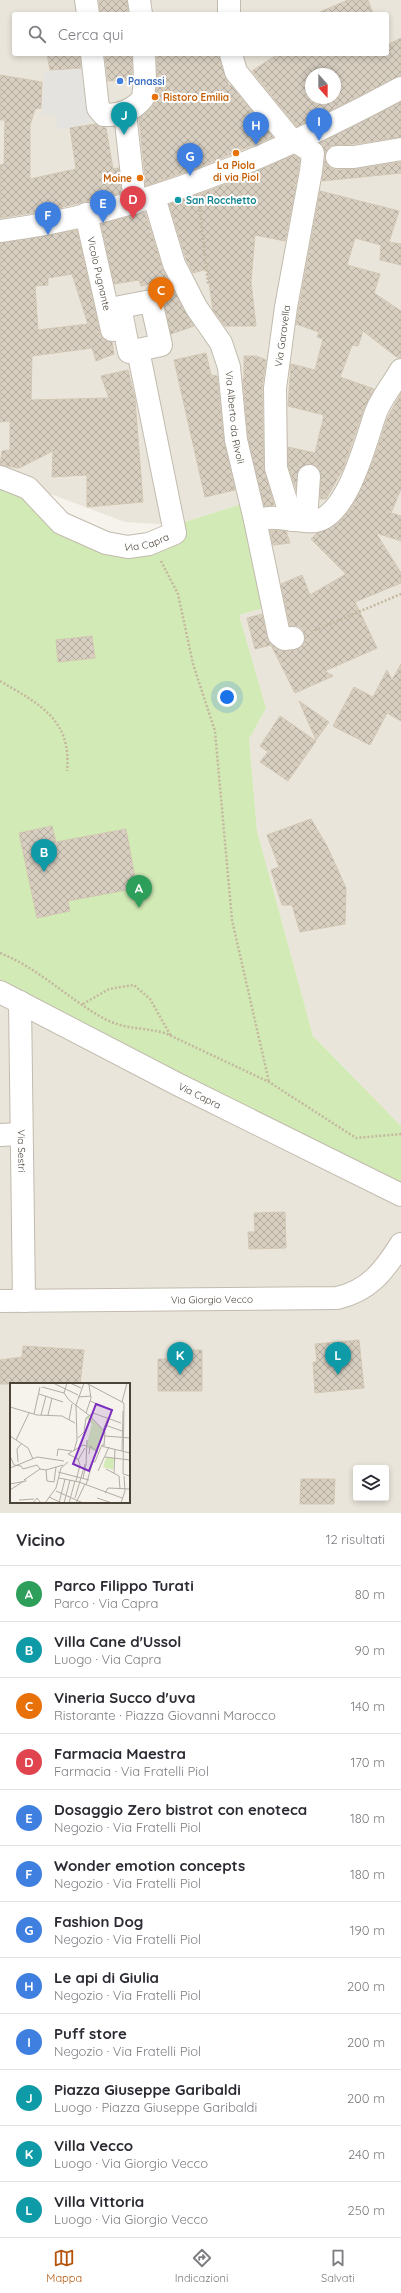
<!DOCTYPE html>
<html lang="it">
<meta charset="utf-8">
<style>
body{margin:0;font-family:Quicksand,sans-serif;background:#f7f7f7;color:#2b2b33}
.controls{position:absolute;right:12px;bottom:12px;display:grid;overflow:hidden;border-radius:4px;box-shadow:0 2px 6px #0003}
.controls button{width:36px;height:36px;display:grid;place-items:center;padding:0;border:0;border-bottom:1px solid #e1e1e2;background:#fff;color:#2b2b33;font:20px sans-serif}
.compass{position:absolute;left:305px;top:68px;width:36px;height:36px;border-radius:50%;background:#fff;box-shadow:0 2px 6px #0003;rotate:159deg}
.you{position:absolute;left:227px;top:697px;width:14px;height:14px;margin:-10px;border:3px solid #fff;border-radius:50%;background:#1a73e8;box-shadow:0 0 0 6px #1a73e833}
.badge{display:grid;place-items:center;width:26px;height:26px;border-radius:50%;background:#b45309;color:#fff;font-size:13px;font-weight:700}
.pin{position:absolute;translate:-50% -33px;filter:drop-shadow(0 1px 2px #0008)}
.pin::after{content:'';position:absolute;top:21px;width:14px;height:12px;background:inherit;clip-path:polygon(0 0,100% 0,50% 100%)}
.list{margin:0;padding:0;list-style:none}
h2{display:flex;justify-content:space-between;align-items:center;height:52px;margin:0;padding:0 16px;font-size:17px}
h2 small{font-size:13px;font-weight:400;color:#7c7c81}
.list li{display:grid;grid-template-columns:26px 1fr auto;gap:12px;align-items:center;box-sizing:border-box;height:56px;padding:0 16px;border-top:1px solid #e1e1e2}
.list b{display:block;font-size:15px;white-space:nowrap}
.list p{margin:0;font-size:13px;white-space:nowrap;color:#7c7c81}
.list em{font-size:13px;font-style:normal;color:#7c7c81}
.icon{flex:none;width:22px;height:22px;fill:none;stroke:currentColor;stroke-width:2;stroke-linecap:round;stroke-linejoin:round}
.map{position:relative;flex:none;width:401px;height:1513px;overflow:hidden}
.search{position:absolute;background:#fff;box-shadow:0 2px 6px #0003;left:12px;right:12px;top:12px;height:44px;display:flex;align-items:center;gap:10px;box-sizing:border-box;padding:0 14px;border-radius:4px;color:#7c7c81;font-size:15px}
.sheet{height:724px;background:#fff}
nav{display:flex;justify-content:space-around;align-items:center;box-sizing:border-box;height:56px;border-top:1px solid #e1e1e2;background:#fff;font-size:11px;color:#7c7c81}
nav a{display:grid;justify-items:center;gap:2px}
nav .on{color:#b45309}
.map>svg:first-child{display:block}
</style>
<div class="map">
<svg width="401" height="1513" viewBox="0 0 401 1513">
<defs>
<pattern id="building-cross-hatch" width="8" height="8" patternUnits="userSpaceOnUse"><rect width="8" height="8" fill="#d8cfc1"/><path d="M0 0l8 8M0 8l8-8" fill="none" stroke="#b1aa9e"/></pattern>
</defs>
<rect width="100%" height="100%" fill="#f6f3ec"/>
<g fill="#eae5da" fill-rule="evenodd">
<path d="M0,0H401V1126L313,1036L257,831L249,739L266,708L239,615L268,607L248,502L175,525L125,522L0,475ZM14,14H387V54H14ZM311,74H335V98H311Z"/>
<path d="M0,986L401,1195V1513H0ZM11,1384H129V1502H11ZM356,1468H386V1498H356Z"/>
</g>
<polygon fill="#d2eab5" points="0,479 60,524 130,550 175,525 248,502 268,607 239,615 266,708 249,739 257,831 313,1036 401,1126 401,1192 0,986"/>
<polygon fill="#e5e3e0" points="87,68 93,122 58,130 55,114 42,115 44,71"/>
<g fill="url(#building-cross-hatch)" stroke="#d3c7b4" fill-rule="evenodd">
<polygon points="99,0 127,0 128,14 100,14"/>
<polygon points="348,0 368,0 373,14 315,14"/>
<path d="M401,38V76L297,127L252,71L278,54H387V45ZM311,74H335V98H311Z"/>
<polygon points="47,54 80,54 81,68 50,70"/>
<polygon points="105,54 132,54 132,80 108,81"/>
<polygon points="157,54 218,54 229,86 231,85 273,137 202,166 146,186 139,118 152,108 155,100 157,80"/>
<polygon points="0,75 42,82 41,108 35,109 30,125 30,179 76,169 70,128 95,124 106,128 113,169 119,168 121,193 50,210 0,218 0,165 4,164 5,120 0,120"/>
<polygon points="401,102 401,137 353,144 337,145 330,146 325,154 320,143"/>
<polygon points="294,155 300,159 296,184 289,185 296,186 285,241 255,235 251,282 256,326 225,326 213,310 207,269 193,273 186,259 169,204 211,190"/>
<polygon points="325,159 330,168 337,170 356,169 401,162 401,173 322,181"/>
<polygon points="320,191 399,211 389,242 401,244 401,265 380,260 381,245 355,238 347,265 380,274 374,293 401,311 401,358 398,358 363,331 358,346 352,345 340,377 374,389 364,408 343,469 326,499 320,499 321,476 316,466 309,464 299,469 296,489 288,466 288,447 315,453 324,415 288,406 291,364 315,370 323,339 317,337 319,332 296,324"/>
<polygon points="145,212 163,270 194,326 171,334 160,292 150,289 149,284 141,286 139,280 114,284 101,224"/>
<path d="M77,230L100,333L103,339L112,342L114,354L96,361L92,348L32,356L31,400L109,398L101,376L128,370L135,399L143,502L87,507V475L52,477L53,451L19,468L0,465L2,451L10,450V421L0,422V243ZM72,274L88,324L38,330L35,286L48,285V278Z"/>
<polygon points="206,353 211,375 217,376 224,441 235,490 205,497 174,360"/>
<polygon points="244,356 256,356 266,360 262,388 264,468 274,505 264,506 248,438 243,379 244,379"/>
<polygon points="401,393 401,489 391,513 401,516 401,541 376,533 401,573 401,583 355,602 377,648 325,671 333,676 295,693 271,645 255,649 247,618 262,614 267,638 277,649 285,651 294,650 304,643 305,637 303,630 298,626 290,626 281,584 302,575 310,595 346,574 311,539 317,533 337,524 348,512 357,497 373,461 388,417"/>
<polygon points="270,530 286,531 290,543 273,545"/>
<polygon points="92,636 95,658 58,662 56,640"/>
<polygon points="401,664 401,721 387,713 370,745 333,726 354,687 373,697 387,670 392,680"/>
<polygon points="299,701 329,722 316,740"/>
<polygon points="280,716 316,741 288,781 260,762 268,752 260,746"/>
<polygon points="311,819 328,848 346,888 345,924 300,932 292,905 282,905 271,870 279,867 267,835"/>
<polygon points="52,826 56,842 126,829 137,888 68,901 70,911 37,918 19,833"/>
<polygon points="285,1212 286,1248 249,1249 248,1232 255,1232 254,1213"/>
<polygon points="359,1340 364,1388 315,1393 313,1362 317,1362 315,1344"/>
<polygon points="23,1346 84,1350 80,1384 0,1384 0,1360 22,1357"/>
<polygon points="177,1350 202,1350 202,1391 158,1391 158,1359 169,1359"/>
<polygon points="301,1479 335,1479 334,1504 300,1504"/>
</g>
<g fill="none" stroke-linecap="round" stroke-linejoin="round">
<g stroke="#c2bbae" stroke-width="24">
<g id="minor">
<polyline points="86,0 88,14"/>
<polyline points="139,0 141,14"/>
<polyline points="229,14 229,0"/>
<path d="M92,54L98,108L104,115C119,116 134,110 143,98L145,80L144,54"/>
<polyline points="231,54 236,72 289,137 306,148"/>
<polyline points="125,113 135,203"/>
<polyline points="337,157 354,157 401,149"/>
<path id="s1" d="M154,197L174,264L196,307L221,343L229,367L236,440L255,520L279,635L284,639L293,638"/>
<path id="s2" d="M86,214L112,330"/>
<path d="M0,231C141,213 277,155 401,88"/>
<polygon points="151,301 161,345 129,352 120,307"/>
<path id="s3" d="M0,477L28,488L61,523L106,543L128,547L149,544L175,533L138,350"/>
<path d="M255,520C262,519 269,517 276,518C289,518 304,523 316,521C349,514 366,439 376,412C382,397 393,384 401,370"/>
<path id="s4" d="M292,520L276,468L275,388L286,307L311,171L313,153"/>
<polyline points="306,520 309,476"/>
<path id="s5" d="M0,992L177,1084L401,1195"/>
<path id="s6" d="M20,1002L24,1301"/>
<polyline points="0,1135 21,1134"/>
<path id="s7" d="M0,1301L337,1298C369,1291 384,1271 401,1244"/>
</g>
</g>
<g stroke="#c4b79f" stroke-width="2.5" stroke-dasharray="2 2" stroke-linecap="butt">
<polyline points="199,202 208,284"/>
<polyline points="161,561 178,594 193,664 215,731 232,920 269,1082"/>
<polyline points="311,632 401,594"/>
<path d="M0,681C39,704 72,719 67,771"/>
<path d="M0,953C40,969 67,998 103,1018C125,1030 142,1027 165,1033L269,1082L356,1138L401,1134"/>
<polyline points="83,1004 109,989 134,985 150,999 171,1036"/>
</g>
<use href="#minor" stroke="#fff" stroke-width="22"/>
</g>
<circle fill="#3f7fe0" stroke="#fff" stroke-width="1.5" cx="120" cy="81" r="4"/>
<g fill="#e8710a" stroke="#fff" stroke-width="1.5">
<circle cx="155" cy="97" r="4"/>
<circle cx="236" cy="153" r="4"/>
<circle cx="140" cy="178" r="4"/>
</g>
<circle fill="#0f9aa8" stroke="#fff" stroke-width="1.5" cx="178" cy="200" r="4"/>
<g text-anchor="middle" stroke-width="4" stroke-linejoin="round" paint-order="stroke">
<g font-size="10" font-weight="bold" fill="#366cbe" stroke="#fff" text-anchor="start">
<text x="128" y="85">Panassi</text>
</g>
<g font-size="10" font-weight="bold" fill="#c56008" stroke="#fff" text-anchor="start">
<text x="163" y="101">Ristoro Emilia</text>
<text x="236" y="169" text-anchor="middle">La Piola<tspan x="236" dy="12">di via Piol</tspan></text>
<text x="132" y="182" text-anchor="end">Moine</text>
</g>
<g font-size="10" font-weight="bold" fill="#0d838f" stroke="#fff" text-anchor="start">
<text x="186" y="204">San Rocchetto</text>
</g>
<g font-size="10" fill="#4b4439" stroke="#fff">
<text dy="4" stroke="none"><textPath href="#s2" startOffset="61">Vicolo Pugnante</textPath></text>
<text dy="4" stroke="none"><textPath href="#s4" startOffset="187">Via Garavella</textPath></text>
<text dy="4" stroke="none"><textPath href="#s1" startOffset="238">Via Alberto da Rivoli</textPath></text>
<text dy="4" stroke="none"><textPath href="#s3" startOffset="169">Via Capra</textPath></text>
<text dy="4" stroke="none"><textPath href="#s5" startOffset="225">Via Capra</textPath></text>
<text dy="4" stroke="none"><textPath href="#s6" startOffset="149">Via Sestri</textPath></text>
<text dy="4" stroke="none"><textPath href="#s7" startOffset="212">Via Giorgio Vecco</textPath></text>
</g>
</g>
<g transform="translate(10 1383)">
<rect width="120" height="120" fill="#f6f3ec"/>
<path d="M79,33L95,49L87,69L76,64L82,41L76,35ZM96,75H104L103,87L93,84Z" fill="#d2eab5"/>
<path fill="none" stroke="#b2ada4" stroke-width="1" d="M43,0L68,12M57,0L54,10L59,17L80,33L95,49L94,63M60,0L71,5M76,0L114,20L113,91L120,93M32,4L54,10M29,11L53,19M68,14L81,13M80,18L94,24M112,19L117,0M0,24L27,32L52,33L65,40M76,30L81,15L79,2M24,31L30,4M31,32L36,13M38,32L42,15M59,37L62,21M95,42L112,48M93,47L98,35M0,53L18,65L23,76M95,53L120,55M68,55L74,49L76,35L83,30L111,40M6,57L19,30M94,61L91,63L120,70M64,68L67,57L66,22L74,0M112,68L113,28M79,71L80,63L89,70M0,73L4,82L11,83L13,86L27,82L30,86M47,73L48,66L62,68M95,74L120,77M68,76L58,71L73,62L76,63M68,77L75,65M8,79L7,66L11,61M0,85L27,74L54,78M96,86L109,93M36,87L37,98L44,99L46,84M88,88L99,64M48,89L79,97M104,90L105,66M109,93L110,106M49,95L69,99L112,115M73,95L76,82L77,57M14,97L30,86L36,87L53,82M66,98L70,82L68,76M0,101L16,98L15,96M76,102L83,78L85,79L91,64M0,107L14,98M46,108L73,120M95,110L98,105L120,106M39,114L52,120M65,115L75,81M87,115L102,120M9,117L24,116M23,120L27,115L31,120M35,120L46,105L51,85L58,79M49,120L55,96M54,120L60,97M59,120L65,98M66,120L75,101M111,120L115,108L114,93"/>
<path fill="#7b2cbf" fill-opacity="0.15" stroke="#7b2cbf" stroke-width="2" d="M86,21L102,27L79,88L63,81Z"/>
<rect width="120" height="120" fill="none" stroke="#4b4439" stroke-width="2"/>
</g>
</svg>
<div class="controls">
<button><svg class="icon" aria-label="layers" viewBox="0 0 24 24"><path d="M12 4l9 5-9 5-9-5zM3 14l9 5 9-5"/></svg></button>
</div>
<svg class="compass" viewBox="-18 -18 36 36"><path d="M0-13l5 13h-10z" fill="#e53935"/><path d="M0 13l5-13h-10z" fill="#7c7c81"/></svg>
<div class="you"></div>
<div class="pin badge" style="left:139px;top:908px;background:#2e9e5b">A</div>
<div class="pin badge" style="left:44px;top:872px;background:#0f9aa8">B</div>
<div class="pin badge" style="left:161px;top:310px;background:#e8710a">C</div>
<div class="pin badge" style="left:133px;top:219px;background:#e0444e">D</div>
<div class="pin badge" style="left:103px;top:223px;background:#3f7fe0">E</div>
<div class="pin badge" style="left:48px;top:235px;background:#3f7fe0">F</div>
<div class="pin badge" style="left:190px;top:176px;background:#3f7fe0">G</div>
<div class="pin badge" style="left:256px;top:145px;background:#3f7fe0">H</div>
<div class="pin badge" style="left:319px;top:141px;background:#3f7fe0">I</div>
<div class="pin badge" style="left:124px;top:135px;background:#0f9aa8">J</div>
<div class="pin badge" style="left:180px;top:1375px;background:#0f9aa8">K</div>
<div class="pin badge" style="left:338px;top:1375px;background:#0f9aa8">L</div>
<div class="search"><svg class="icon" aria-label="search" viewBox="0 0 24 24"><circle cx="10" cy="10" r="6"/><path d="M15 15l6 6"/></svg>Cerca qui</div>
</div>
<section class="sheet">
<h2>Vicino<small>12 risultati</small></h2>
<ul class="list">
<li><span class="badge" style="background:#2e9e5b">A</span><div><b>Parco Filippo Turati</b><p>Parco · Via Capra</p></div><em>80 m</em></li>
<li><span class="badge" style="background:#0f9aa8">B</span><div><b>Villa Cane d'Ussol</b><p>Luogo · Via Capra</p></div><em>90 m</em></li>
<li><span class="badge" style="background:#e8710a">C</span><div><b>Vineria Succo d'uva</b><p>Ristorante · Piazza Giovanni Marocco</p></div><em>140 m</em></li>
<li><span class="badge" style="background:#e0444e">D</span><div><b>Farmacia Maestra</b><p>Farmacia · Via Fratelli Piol</p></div><em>170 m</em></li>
<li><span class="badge" style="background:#3f7fe0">E</span><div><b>Dosaggio Zero bistrot con enoteca</b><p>Negozio · Via Fratelli Piol</p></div><em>180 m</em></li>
<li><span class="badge" style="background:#3f7fe0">F</span><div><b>Wonder emotion concepts</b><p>Negozio · Via Fratelli Piol</p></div><em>180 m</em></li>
<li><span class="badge" style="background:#3f7fe0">G</span><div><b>Fashion Dog</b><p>Negozio · Via Fratelli Piol</p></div><em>190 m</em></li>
<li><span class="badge" style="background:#3f7fe0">H</span><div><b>Le api di Giulia</b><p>Negozio · Via Fratelli Piol</p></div><em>200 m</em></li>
<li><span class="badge" style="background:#3f7fe0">I</span><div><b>Puff store</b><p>Negozio · Via Fratelli Piol</p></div><em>200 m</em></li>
<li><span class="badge" style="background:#0f9aa8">J</span><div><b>Piazza Giuseppe Garibaldi</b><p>Luogo · Piazza Giuseppe Garibaldi</p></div><em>200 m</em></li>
<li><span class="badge" style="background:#0f9aa8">K</span><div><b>Villa Vecco</b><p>Luogo · Via Giorgio Vecco</p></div><em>240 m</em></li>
<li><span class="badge" style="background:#0f9aa8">L</span><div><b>Villa Vittoria</b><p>Luogo · Via Giorgio Vecco</p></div><em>250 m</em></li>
</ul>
</section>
<nav>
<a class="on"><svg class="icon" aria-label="map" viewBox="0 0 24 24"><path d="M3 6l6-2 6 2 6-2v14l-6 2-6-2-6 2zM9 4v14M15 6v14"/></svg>Mappa</a>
<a><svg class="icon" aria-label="directions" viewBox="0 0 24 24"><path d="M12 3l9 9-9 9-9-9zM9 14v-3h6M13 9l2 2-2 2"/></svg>Indicazioni</a>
<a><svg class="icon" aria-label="saved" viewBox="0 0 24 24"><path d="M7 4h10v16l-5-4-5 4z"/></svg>Salvati</a>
</nav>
